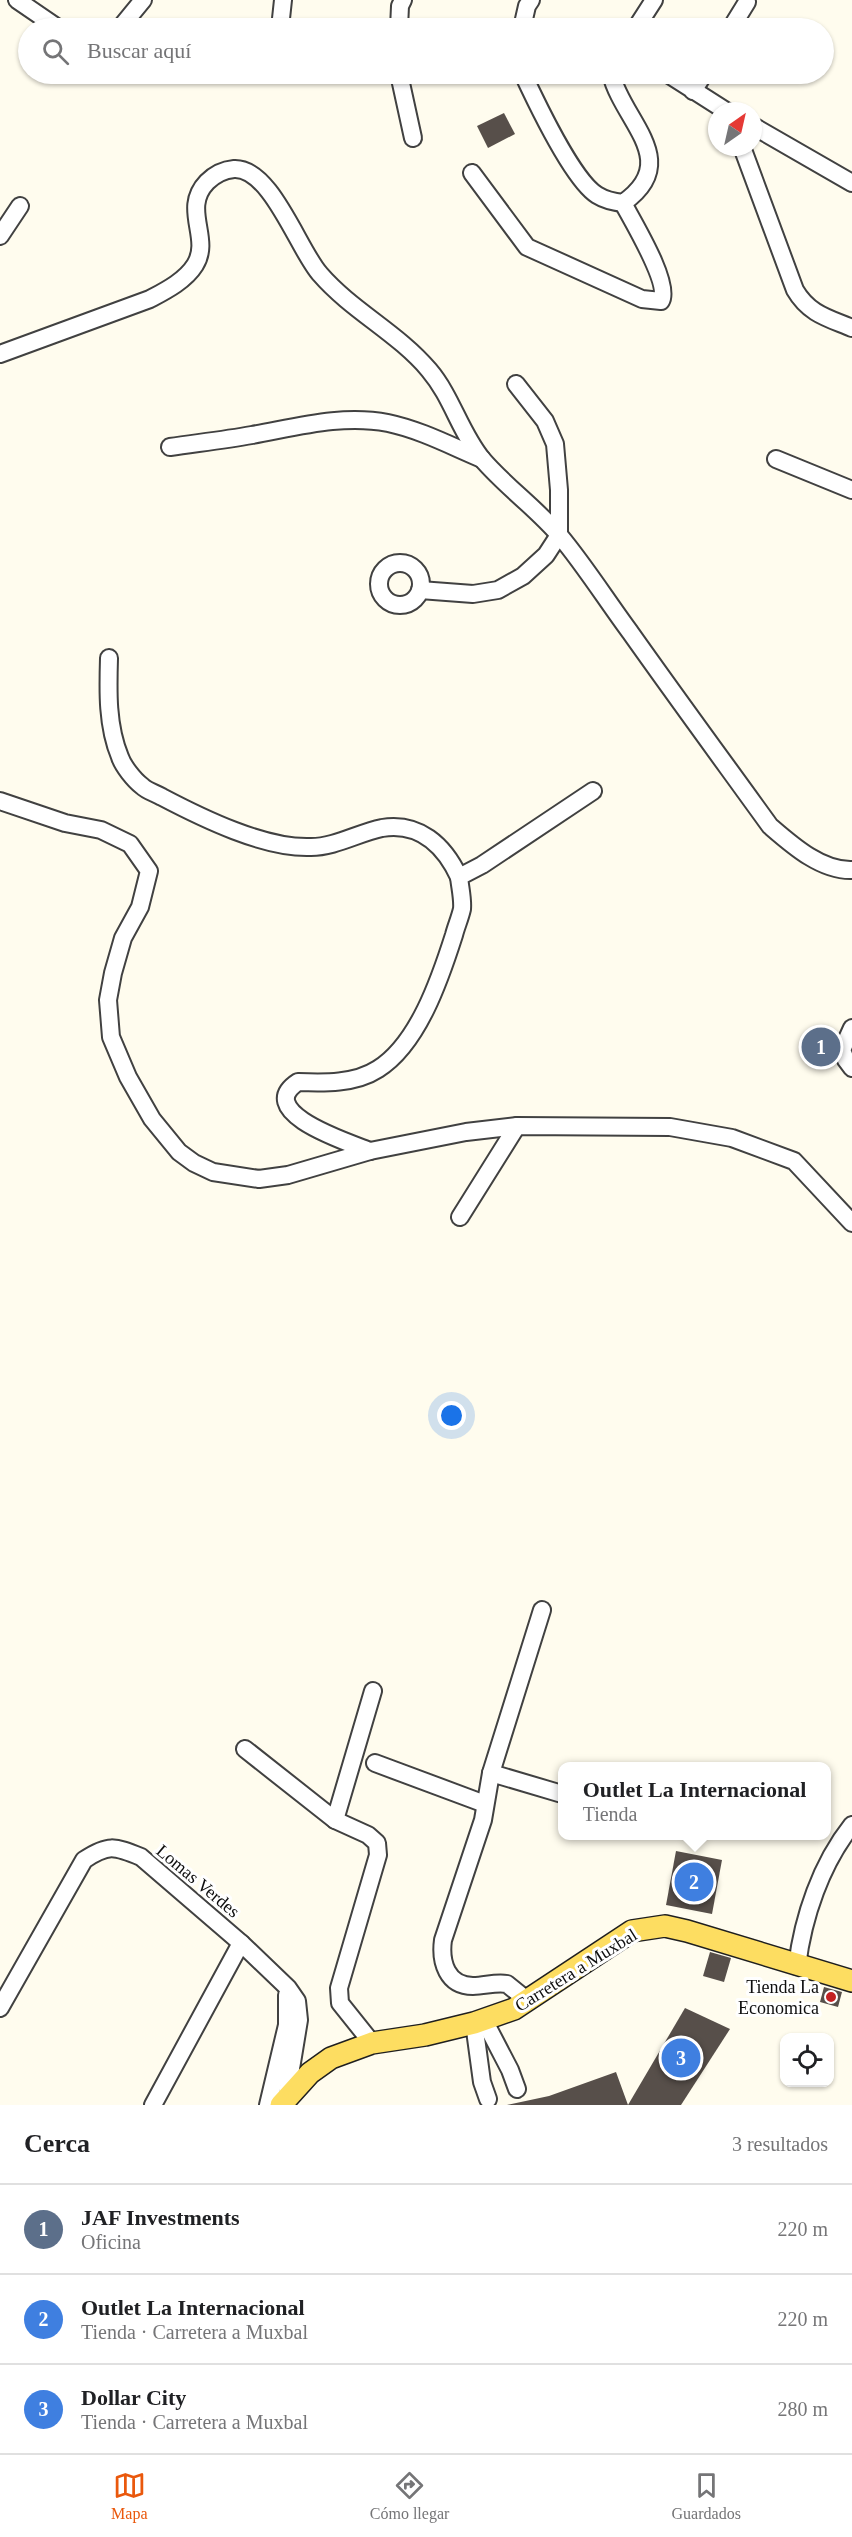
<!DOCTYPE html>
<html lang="es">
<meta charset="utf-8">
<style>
body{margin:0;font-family:Georgia,serif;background:#f6f6f6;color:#202124}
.controls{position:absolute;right:18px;bottom:18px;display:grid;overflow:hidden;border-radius:12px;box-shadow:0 2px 4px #0004}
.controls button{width:54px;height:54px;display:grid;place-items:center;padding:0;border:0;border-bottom:2px solid #e0e0e0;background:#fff;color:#202124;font:30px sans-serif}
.compass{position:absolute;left:708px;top:102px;width:54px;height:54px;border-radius:50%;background:#fff;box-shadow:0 2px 4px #0004;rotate:34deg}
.you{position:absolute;left:452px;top:1416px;width:21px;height:21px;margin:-15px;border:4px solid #fff;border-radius:50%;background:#1a73e8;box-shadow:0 0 0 9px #1a73e833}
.badge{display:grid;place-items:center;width:39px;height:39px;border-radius:50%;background:#ea580c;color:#fff;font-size:20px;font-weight:700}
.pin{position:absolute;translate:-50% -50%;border:3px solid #fff;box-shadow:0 2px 6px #0006}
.popup{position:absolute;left:558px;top:1762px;width:273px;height:78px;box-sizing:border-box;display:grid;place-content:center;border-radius:12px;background:#fff;filter:drop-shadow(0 2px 4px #0005);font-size:20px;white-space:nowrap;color:#757577}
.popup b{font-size:22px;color:#202124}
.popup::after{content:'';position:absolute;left:50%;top:100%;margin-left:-12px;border:12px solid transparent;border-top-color:#fff}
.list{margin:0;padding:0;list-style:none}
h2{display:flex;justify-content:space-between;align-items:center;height:78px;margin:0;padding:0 24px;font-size:26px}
h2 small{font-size:20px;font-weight:400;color:#757577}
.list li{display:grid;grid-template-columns:39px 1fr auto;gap:18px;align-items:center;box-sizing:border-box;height:90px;padding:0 24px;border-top:2px solid #e0e0e0}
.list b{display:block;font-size:22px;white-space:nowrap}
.list p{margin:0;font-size:20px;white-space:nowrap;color:#757577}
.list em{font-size:20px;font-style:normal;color:#757577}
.icon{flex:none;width:33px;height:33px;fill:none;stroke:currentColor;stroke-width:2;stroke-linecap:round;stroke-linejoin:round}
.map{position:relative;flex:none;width:852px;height:2105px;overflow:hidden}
.search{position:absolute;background:#fff;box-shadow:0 2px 4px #0004;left:18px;right:18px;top:18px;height:66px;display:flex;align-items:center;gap:15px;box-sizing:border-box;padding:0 21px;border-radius:33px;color:#757577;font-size:22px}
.sheet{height:348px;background:#fff}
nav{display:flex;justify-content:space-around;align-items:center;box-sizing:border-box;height:84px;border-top:2px solid #e0e0e0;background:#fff;font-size:16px;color:#757577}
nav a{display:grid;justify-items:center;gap:3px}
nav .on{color:#ea580c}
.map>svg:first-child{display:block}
</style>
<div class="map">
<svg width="852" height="2105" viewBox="0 0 852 2105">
<rect width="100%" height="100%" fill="#fffcee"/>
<g fill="#574f4a">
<polygon points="504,113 515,134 488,148 477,126"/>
<polygon points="676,1851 722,1860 712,1914 666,1905"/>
<polygon points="710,1952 731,1958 724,1982 703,1976"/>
<polygon points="824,1987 842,1992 838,2007 820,2002"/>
<polygon points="685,2008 730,2029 681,2105 628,2105"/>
<polygon points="616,2072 628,2105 507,2105 549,2096"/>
</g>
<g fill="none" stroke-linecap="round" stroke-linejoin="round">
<g stroke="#414141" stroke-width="20">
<g id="minor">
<polyline points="17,0 58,28"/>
<polyline points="120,28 143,0"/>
<polyline points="280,28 283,0"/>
<polyline points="399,28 400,6 403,0"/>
<polyline points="522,28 527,6 531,0"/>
<polyline points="636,28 654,0"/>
<polyline points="731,28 747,2"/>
<polyline points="399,74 413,138"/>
<path d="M523,74C536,102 573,180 597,195C605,200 614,202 623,203C683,161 623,122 611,74"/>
<polyline points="668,74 726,111"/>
<polyline points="693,91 704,74"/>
<polyline points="753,126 852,183"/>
<path d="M742,147L795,290C809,314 828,318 852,328"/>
<path d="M472,173L527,247L642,299L661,301C671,284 633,222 623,203"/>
<polyline points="0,236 20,206"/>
<path d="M0,354L150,299C165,291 185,281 195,265C212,238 181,209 207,182C215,174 223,170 234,169C271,167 299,251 320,274C352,311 398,333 429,370C452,397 460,432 482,459C506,487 536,508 560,536C585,566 607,601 630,632C676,697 723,761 770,826C792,845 821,871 852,870"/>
<path d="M170,447C197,443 224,440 252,435C297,427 342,414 388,423C421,430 451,446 482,459"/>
<polyline points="776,459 852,490"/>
<circle cx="400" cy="584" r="21"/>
<polyline points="420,590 473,594 498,590 523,576 546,555 559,535 559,490 555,444 545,421 516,384"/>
<path d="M109,658C108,691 107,726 120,757C123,766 134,780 142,786C147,791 155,793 162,797C202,818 265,849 311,847C335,847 358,833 382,828C419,822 444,845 459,877"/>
<polyline points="0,801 65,823 101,830 130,844 149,871 140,907 123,938 113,973 108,1000 111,1037 128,1077 152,1119 179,1152 194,1163 213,1172 259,1179 288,1175 370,1151 466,1132 517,1126 670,1127 732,1138 794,1161 852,1223"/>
<polyline points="852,1028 842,1050 846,1060 852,1068"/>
<path d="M370,1151C350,1143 252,1112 298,1082C324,1083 355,1084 378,1069C418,1044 440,979 454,935C456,927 460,918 462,909C463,899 460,887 459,877L482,865L593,791"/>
<polyline points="460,1217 517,1126"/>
<polyline points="245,1749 335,1820 368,1835 377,1843 378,1855 339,1988 340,2003 372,2043"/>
<polyline points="375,1763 485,1804"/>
<polyline points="491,1773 562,1794"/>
<polyline points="335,1820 373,1691"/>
<path d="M797,1966C803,1917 821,1864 852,1825"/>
<path d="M528,2001L507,1984C495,1982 485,1986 473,1986C447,1986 440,1962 443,1940L483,1820L491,1773L542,1610"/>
<path d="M0,2008L84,1860C108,1844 114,1846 141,1857L241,1943L288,1988L297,2001L299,2020L286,2099"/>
<polyline points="484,2020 510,2070 517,2089"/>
<polyline points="474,2023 482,2082 488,2099"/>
<polyline points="153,2105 241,1943"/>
<polyline points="268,2105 287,2025 287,1995"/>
</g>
</g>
<g stroke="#1f1f1f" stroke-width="24">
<polyline id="major" points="281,2105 310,2073 331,2058 372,2043 425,2035 474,2023 514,2009 632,1931 665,1926 687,1931 852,1981"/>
</g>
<use href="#minor" stroke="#fff" stroke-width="16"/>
<use href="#major" stroke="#fddd61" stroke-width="21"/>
</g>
<circle fill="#c32122" stroke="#fff" stroke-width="2" cx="831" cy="1997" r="6"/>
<g text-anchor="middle" stroke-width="6" stroke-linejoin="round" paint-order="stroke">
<g font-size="18" fill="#0e0e0e" stroke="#fff">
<text transform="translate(198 1881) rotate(40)" y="6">Lomas Verdes</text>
<text transform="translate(576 1970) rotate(-32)" y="6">Carretera a Muxbal</text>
</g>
<g font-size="18" fill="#0e0e0e" stroke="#fff" text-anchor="end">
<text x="819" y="1993">Tienda La<tspan x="819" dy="21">Economica</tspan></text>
</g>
</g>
</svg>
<div class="controls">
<button><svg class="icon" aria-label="locate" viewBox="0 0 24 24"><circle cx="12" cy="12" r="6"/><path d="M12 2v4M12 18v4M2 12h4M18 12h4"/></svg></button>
</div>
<svg class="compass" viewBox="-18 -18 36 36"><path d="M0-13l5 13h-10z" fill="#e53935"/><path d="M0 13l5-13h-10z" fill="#757577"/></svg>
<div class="you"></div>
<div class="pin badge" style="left:821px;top:1047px;background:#5c6f8a">1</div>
<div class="pin badge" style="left:694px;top:1882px;background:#3f7fe0">2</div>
<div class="popup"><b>Outlet La Internacional</b>Tienda</div>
<div class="pin badge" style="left:681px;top:2058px;background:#3f7fe0">3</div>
<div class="search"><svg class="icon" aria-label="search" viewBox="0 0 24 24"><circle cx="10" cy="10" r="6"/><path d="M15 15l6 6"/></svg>Buscar aquí</div>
</div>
<section class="sheet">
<h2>Cerca<small>3 resultados</small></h2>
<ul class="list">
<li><span class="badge" style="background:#5c6f8a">1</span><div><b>JAF Investments</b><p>Oficina</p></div><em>220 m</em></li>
<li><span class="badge" style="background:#3f7fe0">2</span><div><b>Outlet La Internacional</b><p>Tienda · Carretera a Muxbal</p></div><em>220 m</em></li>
<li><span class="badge" style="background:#3f7fe0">3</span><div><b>Dollar City</b><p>Tienda · Carretera a Muxbal</p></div><em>280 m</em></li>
</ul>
</section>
<nav>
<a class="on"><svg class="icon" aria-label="map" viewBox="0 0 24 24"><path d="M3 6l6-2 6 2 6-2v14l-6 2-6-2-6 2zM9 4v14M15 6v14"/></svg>Mapa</a>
<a><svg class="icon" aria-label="directions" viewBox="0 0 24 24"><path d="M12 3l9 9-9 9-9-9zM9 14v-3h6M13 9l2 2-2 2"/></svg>Cómo llegar</a>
<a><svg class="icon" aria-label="saved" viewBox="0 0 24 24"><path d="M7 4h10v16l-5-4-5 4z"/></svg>Guardados</a>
</nav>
